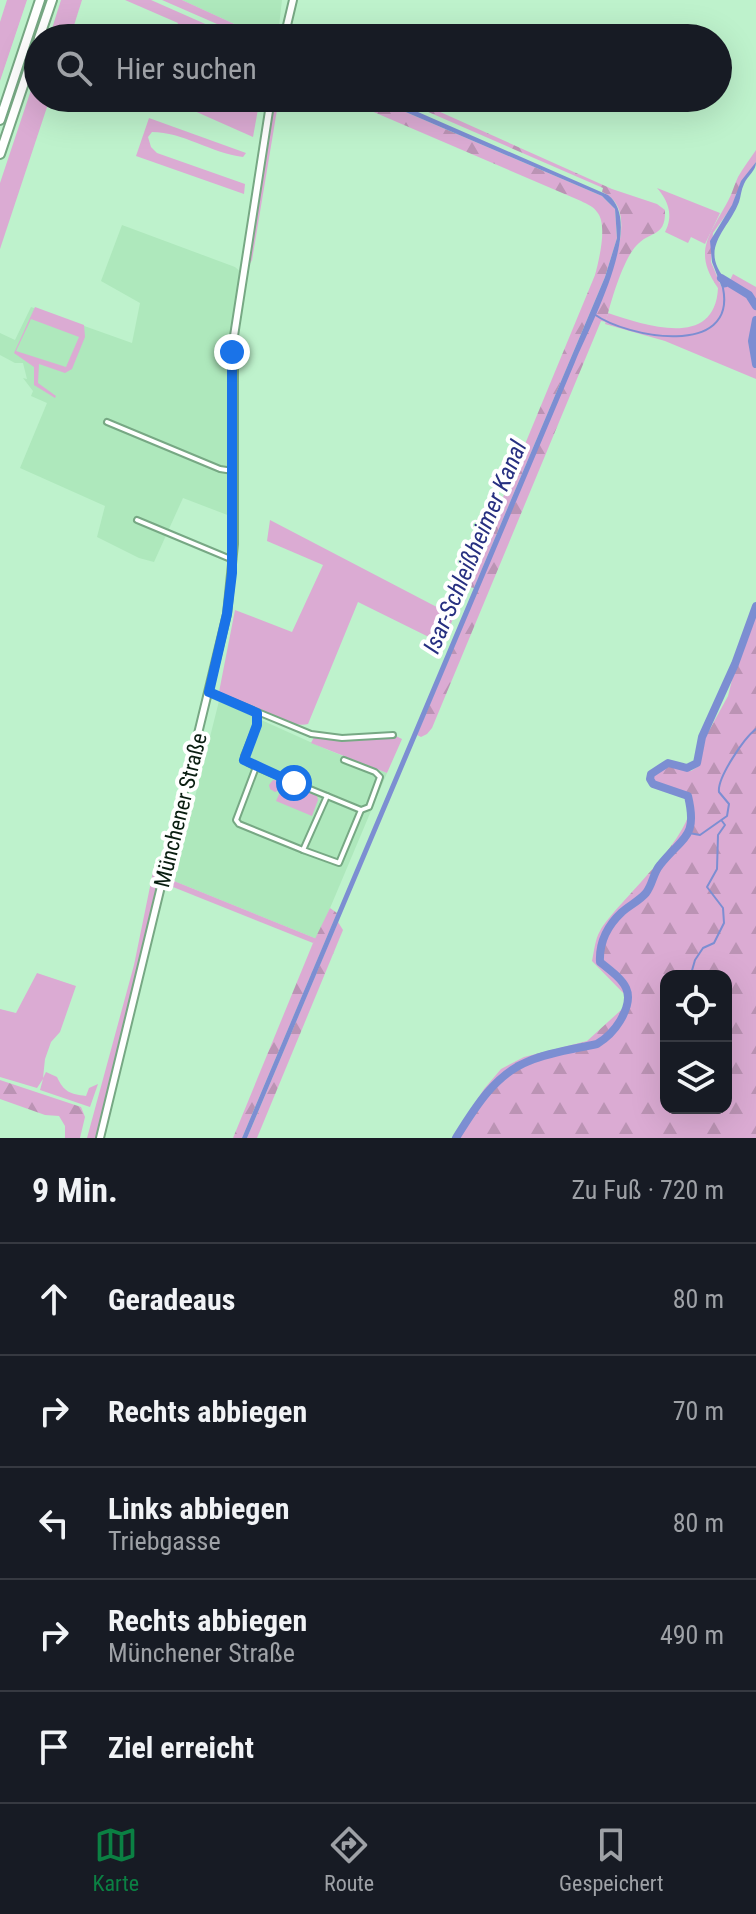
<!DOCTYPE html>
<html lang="de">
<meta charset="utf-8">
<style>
body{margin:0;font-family:"Roboto Condensed",sans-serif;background:#242831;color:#f1f3f6}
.controls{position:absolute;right:24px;bottom:24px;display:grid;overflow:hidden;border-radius:16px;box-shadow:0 8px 32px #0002}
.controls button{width:72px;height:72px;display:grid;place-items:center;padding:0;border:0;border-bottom:2px solid #363941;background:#171b24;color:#f1f3f6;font:40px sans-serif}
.stop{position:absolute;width:24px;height:24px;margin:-18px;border:6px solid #1a73e8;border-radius:50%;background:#fff}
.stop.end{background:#1a73e8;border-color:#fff;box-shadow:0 2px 8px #0008}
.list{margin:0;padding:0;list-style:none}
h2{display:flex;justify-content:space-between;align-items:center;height:104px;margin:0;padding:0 32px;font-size:34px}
h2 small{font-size:26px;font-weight:400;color:#9ea1a6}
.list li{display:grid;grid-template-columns:52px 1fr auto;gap:24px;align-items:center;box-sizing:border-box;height:112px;padding:0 32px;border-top:2px solid #363941}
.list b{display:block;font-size:30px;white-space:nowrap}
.list p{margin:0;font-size:26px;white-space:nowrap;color:#9ea1a6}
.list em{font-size:26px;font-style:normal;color:#9ea1a6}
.icon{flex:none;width:44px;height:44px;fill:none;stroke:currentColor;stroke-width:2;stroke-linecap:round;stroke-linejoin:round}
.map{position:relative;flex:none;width:756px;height:1138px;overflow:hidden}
.search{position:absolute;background:#171b24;box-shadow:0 8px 32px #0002;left:24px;right:24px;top:24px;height:88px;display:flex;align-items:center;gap:20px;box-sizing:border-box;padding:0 28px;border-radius:44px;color:#9ea1a6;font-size:30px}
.sheet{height:664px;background:#171b24}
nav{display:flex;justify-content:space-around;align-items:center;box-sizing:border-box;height:112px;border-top:2px solid #363941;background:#171b24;font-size:22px;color:#9ea1a6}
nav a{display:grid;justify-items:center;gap:4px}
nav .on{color:#0b8043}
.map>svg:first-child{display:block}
</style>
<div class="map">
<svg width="756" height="1138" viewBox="0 0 756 1138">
<defs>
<pattern id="forest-firs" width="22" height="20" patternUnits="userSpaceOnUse" patternTransform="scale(2)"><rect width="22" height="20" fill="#dbabd3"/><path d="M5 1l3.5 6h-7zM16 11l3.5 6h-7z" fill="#bb93b4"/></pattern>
</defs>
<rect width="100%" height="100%" fill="#bef2cc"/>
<g fill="#aee8bc">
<polygon points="182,0 282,0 278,35 254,33"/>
<polygon points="122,225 235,267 244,275 239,313 234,313 229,356 230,516 183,498 154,562 139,558 97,537 105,506 20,468 47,403 31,396 33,391 23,378 27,379 23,363 15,363 0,355 0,333 15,340 31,307 132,343 140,303 101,281"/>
<polygon points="219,701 328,750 387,773 317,939 174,881"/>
</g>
<g fill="#dbabd3" fill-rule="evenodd">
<polygon points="7,0 27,0 0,81 0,22"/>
<polygon points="61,0 82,0 70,38 49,38"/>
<polygon points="125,0 151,0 228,34 231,38 172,38 178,23"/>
<polygon points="162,0 182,0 254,33 278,35 277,38 258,38 241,32 240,34"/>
<polygon points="38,69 38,98 50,98 0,249 0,183"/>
<polygon points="165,98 260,98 253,137"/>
<polygon points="274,98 279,98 252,260 248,267"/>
<path d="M149,118L246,153L243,157C211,153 183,132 152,132L148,137L151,147L157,153L245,184L244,194L136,156Z"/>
<path d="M657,188L720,213L705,244L691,237L688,243L665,232C674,216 668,200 657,188Z"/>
<path d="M733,274L756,287V379L665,341L605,324L608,313C645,325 715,350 718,288L727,286Z"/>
<path d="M35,307L84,325L85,337L72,369L65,373L39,364L38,383L56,396L55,398L34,385V367L14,353ZM31,319L79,337L66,367L16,351Z"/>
<path d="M270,520L454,616L443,644L358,602L308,724C289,730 238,700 219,692L235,610L292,632L323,565L267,541Z"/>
<polygon points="396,736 402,739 387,773 311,743 314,737 342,740"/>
<polygon points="273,780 279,781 281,787 284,782 317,796 318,800 312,816 276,801 281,790 275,792 270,789 269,785"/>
<polygon points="157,869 160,876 97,1138 87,1138 134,965 153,872"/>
<polygon points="174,881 317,939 313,943 173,887"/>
<path d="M37,973L76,986L60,1032L51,1042L45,1059L43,1078L46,1072L57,1077C64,1092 70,1094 86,1096L89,1088L98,1084L90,1107L40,1090L43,1079L37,1088L0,1077V1009L16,1013Z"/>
</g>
<g fill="url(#forest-firs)" fill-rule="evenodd">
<path d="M341,98H373L602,196L615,209L617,238L605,277L474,588L470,587L469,591L465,589L595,275C599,260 608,224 597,212C594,207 587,204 581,201Z"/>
<path d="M396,98H409L612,189L657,204L665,210C666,238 650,230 636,246C623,260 610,303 606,322L601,321L432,728L427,734L421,737L417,735L613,267C620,244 632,205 602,192L603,188Z"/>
<path d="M756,150V162L736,194L733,205L713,233L711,262L722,288H718C692,251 710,235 728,201C732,194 734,185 738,177C743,168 750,159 756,150Z"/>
<path d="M756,608V1138H452L484,1089L501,1069L524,1057L587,1041L631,1001L592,961C594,952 595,939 600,931C619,899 705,828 689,793L658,785L654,782V773C670,763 675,768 691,771L699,766L705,738L728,696L745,628ZM666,976H726V1108H666Z"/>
<polygon points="330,908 337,913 242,1138 233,1138 313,943"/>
<polygon points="338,922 343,930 257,1138 247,1138"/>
<polygon points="0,1080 81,1107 85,1117 80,1138 65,1138 65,1126 59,1116 45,1115 0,1099"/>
</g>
<g fill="#7c8ed2">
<path d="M373,98H386L608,195C646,224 589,327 575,362L247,1138H242L605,277L617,238L615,209L602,196Z"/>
<path d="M756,162C756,171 748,175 744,184C741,190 741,196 739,202C728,231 696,249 729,283L727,287L722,288L712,262L710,241L732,205L741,181Z"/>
</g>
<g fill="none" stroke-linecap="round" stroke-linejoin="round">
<g stroke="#7c8ed2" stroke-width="2">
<path d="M594,314C627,338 737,358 723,288"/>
<path d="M689,833L700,835L727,816L729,804L719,792C717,778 744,738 756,729"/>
<polyline points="691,974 695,960 703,948 714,943 724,923 723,908 707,887 717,869 718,835 725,825 722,821"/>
</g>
<g stroke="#7c8ed2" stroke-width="8">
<polyline points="721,278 749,295 756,306"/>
<polyline points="756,320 752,341 756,364"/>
<path d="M456,1138C474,1109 495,1074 529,1061C550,1052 574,1049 597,1044C607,1038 614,1031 620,1021C638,991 624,981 600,962C599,942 607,926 622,912C630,905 639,901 646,893C653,884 653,873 660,865C683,836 698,838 688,796L653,784L650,779L651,774L668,763L687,768L697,763L702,737L735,664L756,606"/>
</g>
<g stroke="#77a884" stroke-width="8">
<g id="minor">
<polyline points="107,422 220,469 233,471"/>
<polyline points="137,520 233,560"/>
<polyline points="209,692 311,734 342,738 393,735"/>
<polyline points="256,767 327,796 303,850 239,824 236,820 256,767 248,763 244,756 257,725 257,713"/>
<polyline points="327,796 361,810 369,807 380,777 375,772 344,760"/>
<polyline points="303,850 339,863 361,810"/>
</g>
</g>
<g stroke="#77a884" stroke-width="10">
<g id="secondary">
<polyline points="284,38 293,0"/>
<polyline points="100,1138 227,614 234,544 234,336 271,98"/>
</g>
</g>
<g stroke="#77a884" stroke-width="12">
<g id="motorway">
<polyline points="39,38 52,0"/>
<polyline points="0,120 40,0"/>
<polyline points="0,154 38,41"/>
</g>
</g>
<use href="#minor" stroke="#fff" stroke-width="4"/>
<use href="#secondary" stroke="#fff" stroke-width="6"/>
<use href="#motorway" stroke="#fff" stroke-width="8"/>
</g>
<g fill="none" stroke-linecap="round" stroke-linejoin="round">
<polyline stroke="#1a73e8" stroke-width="10" points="232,352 232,573 227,614 209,692 257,713 257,725 244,760 294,783"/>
</g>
<g text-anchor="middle" stroke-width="8" stroke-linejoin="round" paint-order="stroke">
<g font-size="22" fill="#091d10" stroke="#fff">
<text transform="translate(180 810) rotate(-76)" y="8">Münchener Straße</text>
</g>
<g font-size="24" font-style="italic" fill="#273081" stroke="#fff">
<text transform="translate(475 547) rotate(-67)" y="8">Isar-Schleißheimer Kanal</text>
</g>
</g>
</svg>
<div class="controls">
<button><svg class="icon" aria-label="locate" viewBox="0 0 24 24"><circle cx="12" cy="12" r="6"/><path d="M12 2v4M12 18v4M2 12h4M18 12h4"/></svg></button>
<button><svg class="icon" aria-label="layers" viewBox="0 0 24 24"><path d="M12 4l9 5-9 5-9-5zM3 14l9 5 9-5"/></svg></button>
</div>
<div class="stop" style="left:294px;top:783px"></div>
<div class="stop end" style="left:232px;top:352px"></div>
<div class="search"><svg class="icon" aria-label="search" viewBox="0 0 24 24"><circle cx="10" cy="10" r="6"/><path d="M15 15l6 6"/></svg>Hier suchen</div>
</div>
<section class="sheet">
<h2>9 Min.<small>Zu Fuß · 720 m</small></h2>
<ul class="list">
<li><svg class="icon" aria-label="ahead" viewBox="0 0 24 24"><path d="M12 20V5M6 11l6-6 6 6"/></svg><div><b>Geradeaus</b></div><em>80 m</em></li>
<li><svg class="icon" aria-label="right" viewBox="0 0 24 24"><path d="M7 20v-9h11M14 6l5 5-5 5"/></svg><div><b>Rechts abbiegen</b></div><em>70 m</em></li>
<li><svg class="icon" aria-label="left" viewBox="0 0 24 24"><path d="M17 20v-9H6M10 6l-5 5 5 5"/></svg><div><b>Links abbiegen</b><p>Triebgasse</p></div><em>80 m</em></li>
<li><svg class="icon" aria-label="right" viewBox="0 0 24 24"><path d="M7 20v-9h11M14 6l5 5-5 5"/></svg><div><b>Rechts abbiegen</b><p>Münchener Straße</p></div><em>490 m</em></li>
<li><svg class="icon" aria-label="arrive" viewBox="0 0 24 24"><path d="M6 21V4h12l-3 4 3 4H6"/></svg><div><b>Ziel erreicht</b></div></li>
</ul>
</section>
<nav>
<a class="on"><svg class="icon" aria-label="map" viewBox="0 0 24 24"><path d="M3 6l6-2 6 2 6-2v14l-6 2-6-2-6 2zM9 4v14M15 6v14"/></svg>Karte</a>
<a><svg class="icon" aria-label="directions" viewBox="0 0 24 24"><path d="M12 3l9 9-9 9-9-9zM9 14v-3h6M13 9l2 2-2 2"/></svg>Route</a>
<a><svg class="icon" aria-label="saved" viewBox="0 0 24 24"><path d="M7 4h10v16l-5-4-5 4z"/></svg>Gespeichert</a>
</nav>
